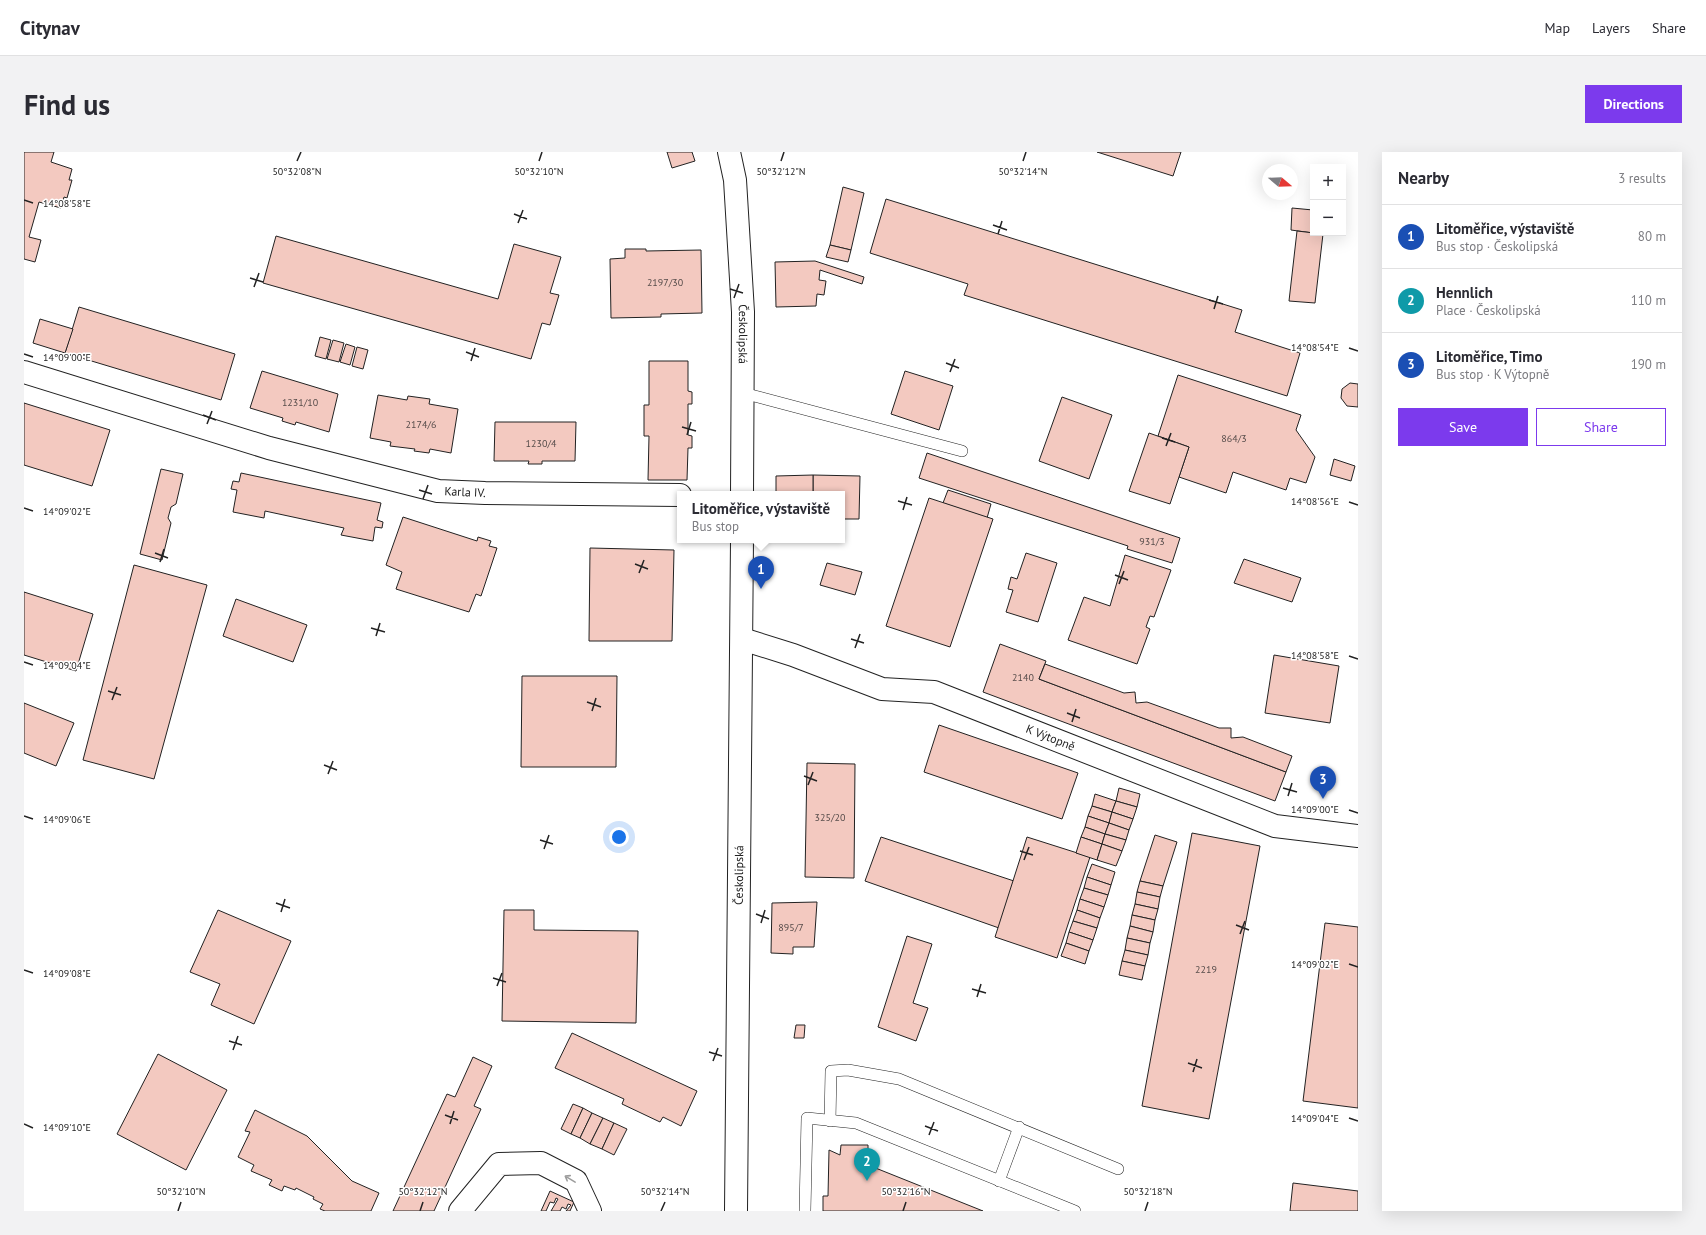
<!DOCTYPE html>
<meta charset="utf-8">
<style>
body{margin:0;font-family:"PT Sans",sans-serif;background:#f2f2f3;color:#2b2b33}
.controls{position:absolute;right:12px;top:12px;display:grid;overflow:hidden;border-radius:0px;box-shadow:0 4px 16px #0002}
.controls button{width:36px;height:36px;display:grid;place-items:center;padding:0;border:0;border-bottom:1px solid #e1e1e2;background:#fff;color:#2b2b33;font:20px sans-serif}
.compass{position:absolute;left:1238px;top:12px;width:36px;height:36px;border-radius:50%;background:#fff;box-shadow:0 4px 16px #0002;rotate:109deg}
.you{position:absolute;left:595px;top:685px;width:14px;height:14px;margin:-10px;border:3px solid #fff;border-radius:50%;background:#1a73e8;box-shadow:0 0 0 6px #1a73e833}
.badge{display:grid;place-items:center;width:26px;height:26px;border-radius:50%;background:#7c3aed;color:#fff;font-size:13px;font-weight:700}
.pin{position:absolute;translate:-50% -33px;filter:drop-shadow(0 1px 2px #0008)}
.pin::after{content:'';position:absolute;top:21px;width:14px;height:12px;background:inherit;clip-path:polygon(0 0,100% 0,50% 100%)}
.popup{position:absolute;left:653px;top:339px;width:168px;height:52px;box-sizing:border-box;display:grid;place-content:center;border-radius:0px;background:#fff;filter:drop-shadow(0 1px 3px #0005);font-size:13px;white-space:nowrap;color:#7c7c81}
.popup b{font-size:15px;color:#2b2b33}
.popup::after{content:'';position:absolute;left:50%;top:100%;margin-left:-8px;border:8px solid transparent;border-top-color:#fff}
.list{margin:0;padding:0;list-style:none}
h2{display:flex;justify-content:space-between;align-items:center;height:52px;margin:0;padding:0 16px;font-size:17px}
h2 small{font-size:13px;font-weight:400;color:#7c7c81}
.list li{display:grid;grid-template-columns:26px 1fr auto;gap:12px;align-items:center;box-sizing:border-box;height:64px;padding:0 16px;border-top:1px solid #e1e1e2}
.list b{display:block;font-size:15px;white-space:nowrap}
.list p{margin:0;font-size:13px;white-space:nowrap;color:#7c7c81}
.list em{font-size:13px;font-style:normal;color:#7c7c81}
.actions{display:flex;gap:8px;padding:12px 16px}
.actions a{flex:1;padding:9px 0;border:1px solid #7c3aed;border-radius:0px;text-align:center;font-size:14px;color:#7c3aed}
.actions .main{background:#7c3aed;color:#fff}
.map{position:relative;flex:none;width:1334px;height:1059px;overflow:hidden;border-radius:0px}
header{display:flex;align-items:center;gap:24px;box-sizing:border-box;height:56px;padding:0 20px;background:#fff;border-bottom:1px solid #e1e1e2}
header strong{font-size:19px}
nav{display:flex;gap:22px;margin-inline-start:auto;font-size:14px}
.intro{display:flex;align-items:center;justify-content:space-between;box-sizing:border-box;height:96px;padding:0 24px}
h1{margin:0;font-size:28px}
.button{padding:10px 18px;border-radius:0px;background:#7c3aed;color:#fff;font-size:14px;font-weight:700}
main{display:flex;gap:24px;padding:0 24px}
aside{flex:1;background:#fff;border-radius:0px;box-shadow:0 4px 16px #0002}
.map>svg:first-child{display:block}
</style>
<header>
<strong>Citynav</strong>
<nav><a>Map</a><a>Layers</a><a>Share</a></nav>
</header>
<div class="intro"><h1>Find us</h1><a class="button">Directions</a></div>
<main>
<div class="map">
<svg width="1334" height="1059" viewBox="0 0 1334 1059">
<rect width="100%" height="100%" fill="#fff"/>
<g fill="#f3c9c0" stroke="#222">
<polygon points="0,0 30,0 27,10 48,17 45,28 48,28 43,46 40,45 37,56 15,50 5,85 17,88 11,110 0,107"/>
<polygon points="643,0 668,0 671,9 648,16"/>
<polygon points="1073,0 1157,0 1149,24"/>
<polygon points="819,35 840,41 827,98 806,93"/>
<polygon points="862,47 1218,158 1211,180 1276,201 1263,244 940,143 944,132 846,101"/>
<polygon points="1268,56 1289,58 1289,81 1267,78"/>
<polygon points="1273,79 1299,82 1291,151 1265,149"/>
<polygon points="252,84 474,147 490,92 537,105 526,141 535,143 526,173 518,171 507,207 239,131"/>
<polygon points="806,93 827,98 824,110 802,105"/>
<polygon points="601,97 622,97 622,99 677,98 678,161 637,162 637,165 587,166 586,107 601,106"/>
<polygon points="791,109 840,125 838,132 796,118 795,128 802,129 800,143 793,142 792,154 752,155 751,110"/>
<polygon points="55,155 211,202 197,248 41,201"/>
<polygon points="16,167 49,177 41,201 9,191"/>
<polygon points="296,185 307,188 302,207 291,204"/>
<polygon points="309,188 320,191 315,210 303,207"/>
<polygon points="322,192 331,195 326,213 316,210"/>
<polygon points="333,195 344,198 339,217 328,214"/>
<polygon points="625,209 664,209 664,239 668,240 668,252 664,252 664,283 668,284 668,296 664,296 663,328 624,328 625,284 620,284 620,253 625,253"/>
<polygon points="238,219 314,242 305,280 272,270 271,273 258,269 259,266 226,256"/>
<polygon points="881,219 929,234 915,278 867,262"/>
<polygon points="1154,223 1277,263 1272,278 1291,305 1282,331 1266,326 1262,338 1209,320 1202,341 1155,325 1165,295 1134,284"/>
<polygon points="1326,231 1334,232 1334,255 1323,254 1317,246 1318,237"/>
<polygon points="354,243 383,248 384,244 406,247 405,252 434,257 427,301 406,297 405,301 390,299 391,297 366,294 367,290 346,286"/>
<polygon points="1038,245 1088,263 1065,327 1015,309"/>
<polygon points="0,251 86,278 68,334 0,313"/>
<polygon points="471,270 552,270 551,309 518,309 518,312 504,312 505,309 470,309"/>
<polygon points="1125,281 1165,295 1146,352 1105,339"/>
<polygon points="903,301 1156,386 1148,411 1103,397 1104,394 895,326"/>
<polygon points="1310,307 1331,314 1327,329 1306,323"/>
<polygon points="137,317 159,322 152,352 147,355 144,366 147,371 138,408 116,402"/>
<polygon points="217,321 357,351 353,368 359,370 358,376 351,375 349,389 317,383 320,376 241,359 240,366 209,360 213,338 207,337 209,329 215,330"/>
<polygon points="789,323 836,324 835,367 818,367 818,342 789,342"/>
<polygon points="789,323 789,342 752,342 752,324"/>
<polygon points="924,338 967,352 963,366 919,351"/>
<polygon points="905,346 969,367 926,495 862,474"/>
<polygon points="379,365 453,389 454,385 467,389 465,394 473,396 457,444 452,442 445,460 372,437 378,420 362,413"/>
<polygon points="566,396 650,398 648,489 565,489"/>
<polygon points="1002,401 1033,411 1014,470 982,460 989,438 984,437 987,425 993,427"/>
<polygon points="1101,403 1147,418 1130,465 1126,464 1122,475 1126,477 1113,512 1044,488 1060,445 1086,454"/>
<polygon points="1220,407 1277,426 1268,450 1210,431"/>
<polygon points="803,411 838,420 831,443 796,433"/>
<polygon points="110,413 183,433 130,627 59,608"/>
<polygon points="0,440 69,462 52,519 0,503"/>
<polygon points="212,447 283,473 269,510 199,484"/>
<polygon points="976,492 1022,509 1015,527 1262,620 1251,649 959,540"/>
<polygon points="1250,503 1315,514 1306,571 1241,561"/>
<polygon points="1021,512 1100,541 1111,540 1112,551 1123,550 1195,576 1207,576 1207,586 1219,585 1268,604 1262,620 1015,527"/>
<polygon points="498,524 593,524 592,615 497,615"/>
<polygon points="0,551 50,571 32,614 0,601"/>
<polygon points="915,573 1054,621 1038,667 900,620"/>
<polygon points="783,611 831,612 830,726 781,725"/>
<polygon points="1095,636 1116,642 1113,655 1092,649"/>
<polygon points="1071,642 1092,649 1088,660 1068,654"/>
<polygon points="1092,649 1113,655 1109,667 1088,660"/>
<polygon points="1068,654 1088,660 1085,671 1064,664"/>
<polygon points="1088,660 1109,667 1105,678 1085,671"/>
<polygon points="1064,664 1085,671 1081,682 1061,675"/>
<polygon points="1085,671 1105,678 1102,688 1081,682"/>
<polygon points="1061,675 1081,682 1078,692 1057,685"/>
<polygon points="1168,681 1236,694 1185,967 1118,954"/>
<polygon points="1081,682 1102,688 1098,699 1078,692"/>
<polygon points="1131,683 1153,690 1139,734 1116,729"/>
<polygon points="857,685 990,729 975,776 841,729"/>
<polygon points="1003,685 1066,705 1033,806 971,785"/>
<polygon points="1057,685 1078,692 1073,708 1052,701"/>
<polygon points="1078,692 1098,699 1092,714 1073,708"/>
<polygon points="1068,712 1091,720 1087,733 1063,725"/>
<polygon points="1063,725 1087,733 1084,743 1060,736"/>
<polygon points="1116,729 1139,734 1136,745 1113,740"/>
<polygon points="1060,736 1084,743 1080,755 1056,747"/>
<polygon points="1113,740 1136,745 1134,757 1111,752"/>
<polygon points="1056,747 1080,755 1076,766 1053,758"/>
<polygon points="793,750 790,795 769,795 769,802 747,801 748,751"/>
<polygon points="1111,752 1134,757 1131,768 1108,763"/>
<polygon points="194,758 267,789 230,872 187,853 196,832 166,820"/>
<polygon points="480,758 510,758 510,778 614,779 612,871 478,869"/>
<polygon points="1053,758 1076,766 1073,776 1049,769"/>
<polygon points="1108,763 1131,768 1129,780 1106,774"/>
<polygon points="1049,769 1073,776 1069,788 1045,780"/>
<polygon points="1301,771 1334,775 1334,956 1279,949"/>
<polygon points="1106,774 1129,780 1126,791 1103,786"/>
<polygon points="1045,780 1069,788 1065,799 1042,791"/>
<polygon points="883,784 908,792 889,851 904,856 892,889 854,875"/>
<polygon points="1103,786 1126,791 1124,803 1101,798"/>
<polygon points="1042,791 1065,799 1061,812 1037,804"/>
<polygon points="1101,798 1124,803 1121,814 1098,809"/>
<polygon points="1098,809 1121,814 1118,828 1095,823"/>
<polygon points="772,873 781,873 780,886 770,886"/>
<polygon points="548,881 673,939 657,974 639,965 636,970 598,952 600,947 531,916"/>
<polygon points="134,902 203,938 162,1018 93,982"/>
<polygon points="449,905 468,914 450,954 457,957 410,1059 369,1059 423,942 431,945"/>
<polygon points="549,952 559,956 547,982 537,977"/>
<polygon points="559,956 568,961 556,986 547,982"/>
<polygon points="231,958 283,984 328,1029 355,1041 347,1059 301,1059 296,1057 299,1052 289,1047 290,1045 272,1036 271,1038 260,1034 258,1039 245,1033 248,1028 227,1019 230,1013 214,1005 226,980 221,979"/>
<polygon points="568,961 579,966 566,992 556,986"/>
<polygon points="579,966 590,971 578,997 566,992"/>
<polygon points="590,971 603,977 590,1003 578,997"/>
<polygon points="817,993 844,993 844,1013 959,1059 799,1059 799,1044 804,1044 805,998 816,1003"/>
<polygon points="1269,1031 1334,1039 1334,1059 1266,1059"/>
<polygon points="526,1039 550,1050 546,1059 542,1059 547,1053 544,1052 542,1057 538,1055 536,1059 527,1059 534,1047 532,1046 530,1051 526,1050 522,1059 517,1059"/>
</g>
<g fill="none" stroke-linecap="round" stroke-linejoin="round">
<g stroke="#222" stroke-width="12">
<g id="lane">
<polyline points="719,241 938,299"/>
<polyline points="806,969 807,919 824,918 875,927 1094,1017"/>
<polyline points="975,1029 995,975"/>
<polyline points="781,1059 783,966 832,971 1051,1059"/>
</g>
</g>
<g stroke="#222" stroke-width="24">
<g id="street">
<path id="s1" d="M0,220L245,296L414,339L461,341L656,343"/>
<path id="s2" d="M718,487L769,503L858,537L910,540L1251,674L1334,684"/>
<polyline points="436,1059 475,1012 517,1011 552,1029 566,1059"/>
</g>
</g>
<g stroke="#222" stroke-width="24">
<g id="primary">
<path id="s3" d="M705,0L711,28L719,160L718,342"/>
<path id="s4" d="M712,1059L718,388"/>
</g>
</g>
<use href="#lane" stroke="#fff" stroke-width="11"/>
<use href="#street" stroke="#fff" stroke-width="22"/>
<use href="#primary" stroke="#fff" stroke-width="22"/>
</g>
<defs><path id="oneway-shaft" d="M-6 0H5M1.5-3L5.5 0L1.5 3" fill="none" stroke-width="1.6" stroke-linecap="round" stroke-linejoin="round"/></defs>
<use stroke="#9c9c9c" href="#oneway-shaft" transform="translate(546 1027) rotate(-149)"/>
<path fill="none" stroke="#222" stroke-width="1.5" d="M273,9L277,0M515,9L518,0M757,9L760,0M999,9L1002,0M0,48L9,51M490,62L503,67M494,71L499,58M969,73L983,78M974,82L978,69M226,126L239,130M230,135L235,121M706,137L719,141M710,146L715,132M1185,148L1199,152M1190,157L1194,144M1325,196L1334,199M442,200L455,205M0,202L9,205M447,209L451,196M922,211L935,216M926,220L931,207M179,263L192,268M183,272L188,259M658,275L672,279M663,283L667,270M1138,286L1151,290M1142,294L1147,281M395,338L408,342M399,347L404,333M874,349L888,353M1325,350L1334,353M0,356L9,359M879,358L883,345M131,401L144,406M136,410L140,397M611,412L624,417M615,421L620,408M1091,423L1104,428M1095,432L1100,419M347,476L361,480M352,484L356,471M827,487L840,491M831,496L836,482M1325,504L1334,507M0,510L9,513M84,539L97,543M88,548L93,535M563,550L577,555M568,559L572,546M1043,561L1056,566M1048,570L1052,557M300,613L313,618M304,622L309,609M780,624L793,629M784,633L789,620M1259,636L1273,640M1264,644L1268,631M1325,658L1334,661M0,664L9,667M516,688L529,692M520,697L525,683M996,699L1009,703M1000,708L1005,695M252,751L266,756M257,760L261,747M732,762L745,767M737,771L741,758M1212,773L1225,778M1216,782L1221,769M1325,812L1334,815M0,818L9,821M469,826L482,830M473,834L478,821M948,837L962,841M953,845L957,832M205,889L218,893M209,898L214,884M685,900L698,904M689,909L694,896M1164,911L1178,916M1169,920L1173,907M421,963L434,968M1325,966L1334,969M0,972L9,976M426,972L430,959M901,974L914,979M905,983L910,970M154,1059L157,1050M396,1059L399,1050M637,1059L641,1050M879,1059L882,1050M1121,1059L1124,1050"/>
<g text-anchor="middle" stroke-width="3" stroke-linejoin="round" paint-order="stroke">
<g font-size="10" fill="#564c4a">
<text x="641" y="134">2197/30</text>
<text x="276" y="254">1231/10</text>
<text x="397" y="276">2174/6</text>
<text x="1210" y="290">864/3</text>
<text x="517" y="295">1230/4</text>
<text x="1128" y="393">931/3</text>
<text x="999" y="529">2140</text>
<text x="806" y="669">325/20</text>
<text x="767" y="779">895/7</text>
<text x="1182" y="821">2219</text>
</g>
<g font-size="12" fill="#222" stroke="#fff">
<text dy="4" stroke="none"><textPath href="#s3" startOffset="183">Českolipská</textPath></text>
<text dy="4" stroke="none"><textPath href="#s1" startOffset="458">Karla IV.</textPath></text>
<text dy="4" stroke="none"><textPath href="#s2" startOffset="326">K Výtopně</textPath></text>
<text dy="4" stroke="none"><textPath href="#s4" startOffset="336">Českolipská</textPath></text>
</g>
</g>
<g font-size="10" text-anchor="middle" fill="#222" stroke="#fff" stroke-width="3" stroke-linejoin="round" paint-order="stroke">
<text x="273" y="23">50°32'08"N</text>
<text x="515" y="23">50°32'10"N</text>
<text x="757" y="23">50°32'12"N</text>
<text x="999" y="23">50°32'14"N</text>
<text x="43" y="55">14°08'58"E</text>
<text x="1291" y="199">14°08'54"E</text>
<text x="43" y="209">14°09'00"E</text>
<text x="1291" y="353">14°08'56"E</text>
<text x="43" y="363">14°09'02"E</text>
<text x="1291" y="507">14°08'58"E</text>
<text x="43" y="517">14°09'04"E</text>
<text x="1291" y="661">14°09'00"E</text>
<text x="43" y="671">14°09'06"E</text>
<text x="1291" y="816">14°09'02"E</text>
<text x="43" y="825">14°09'08"E</text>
<text x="1291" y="970">14°09'04"E</text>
<text x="43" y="979">14°09'10"E</text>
<text x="157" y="1043">50°32'10"N</text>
<text x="399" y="1043">50°32'12"N</text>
<text x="641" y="1043">50°32'14"N</text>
<text x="882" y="1043">50°32'16"N</text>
<text x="1124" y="1043">50°32'18"N</text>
</g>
</svg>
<div class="controls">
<button>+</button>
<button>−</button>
</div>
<svg class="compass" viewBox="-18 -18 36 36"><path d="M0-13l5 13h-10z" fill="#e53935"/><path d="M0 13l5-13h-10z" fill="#7c7c81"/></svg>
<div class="you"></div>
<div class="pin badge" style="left:737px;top:437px;background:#1a4fb4">1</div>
<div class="popup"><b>Litoměřice, výstaviště</b>Bus stop</div>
<div class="pin badge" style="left:843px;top:1029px;background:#0f9aa8">2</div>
<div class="pin badge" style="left:1299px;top:647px;background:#1a4fb4">3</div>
</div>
<aside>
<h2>Nearby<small>3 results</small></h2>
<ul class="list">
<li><span class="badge" style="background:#1a4fb4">1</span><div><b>Litoměřice, výstaviště</b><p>Bus stop · Českolipská</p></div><em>80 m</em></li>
<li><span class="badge" style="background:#0f9aa8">2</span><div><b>Hennlich</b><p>Place · Českolipská</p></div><em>110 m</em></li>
<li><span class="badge" style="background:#1a4fb4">3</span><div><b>Litoměřice, Timo</b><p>Bus stop · K Výtopně</p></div><em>190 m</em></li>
</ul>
<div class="actions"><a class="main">Save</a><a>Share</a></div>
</aside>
</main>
